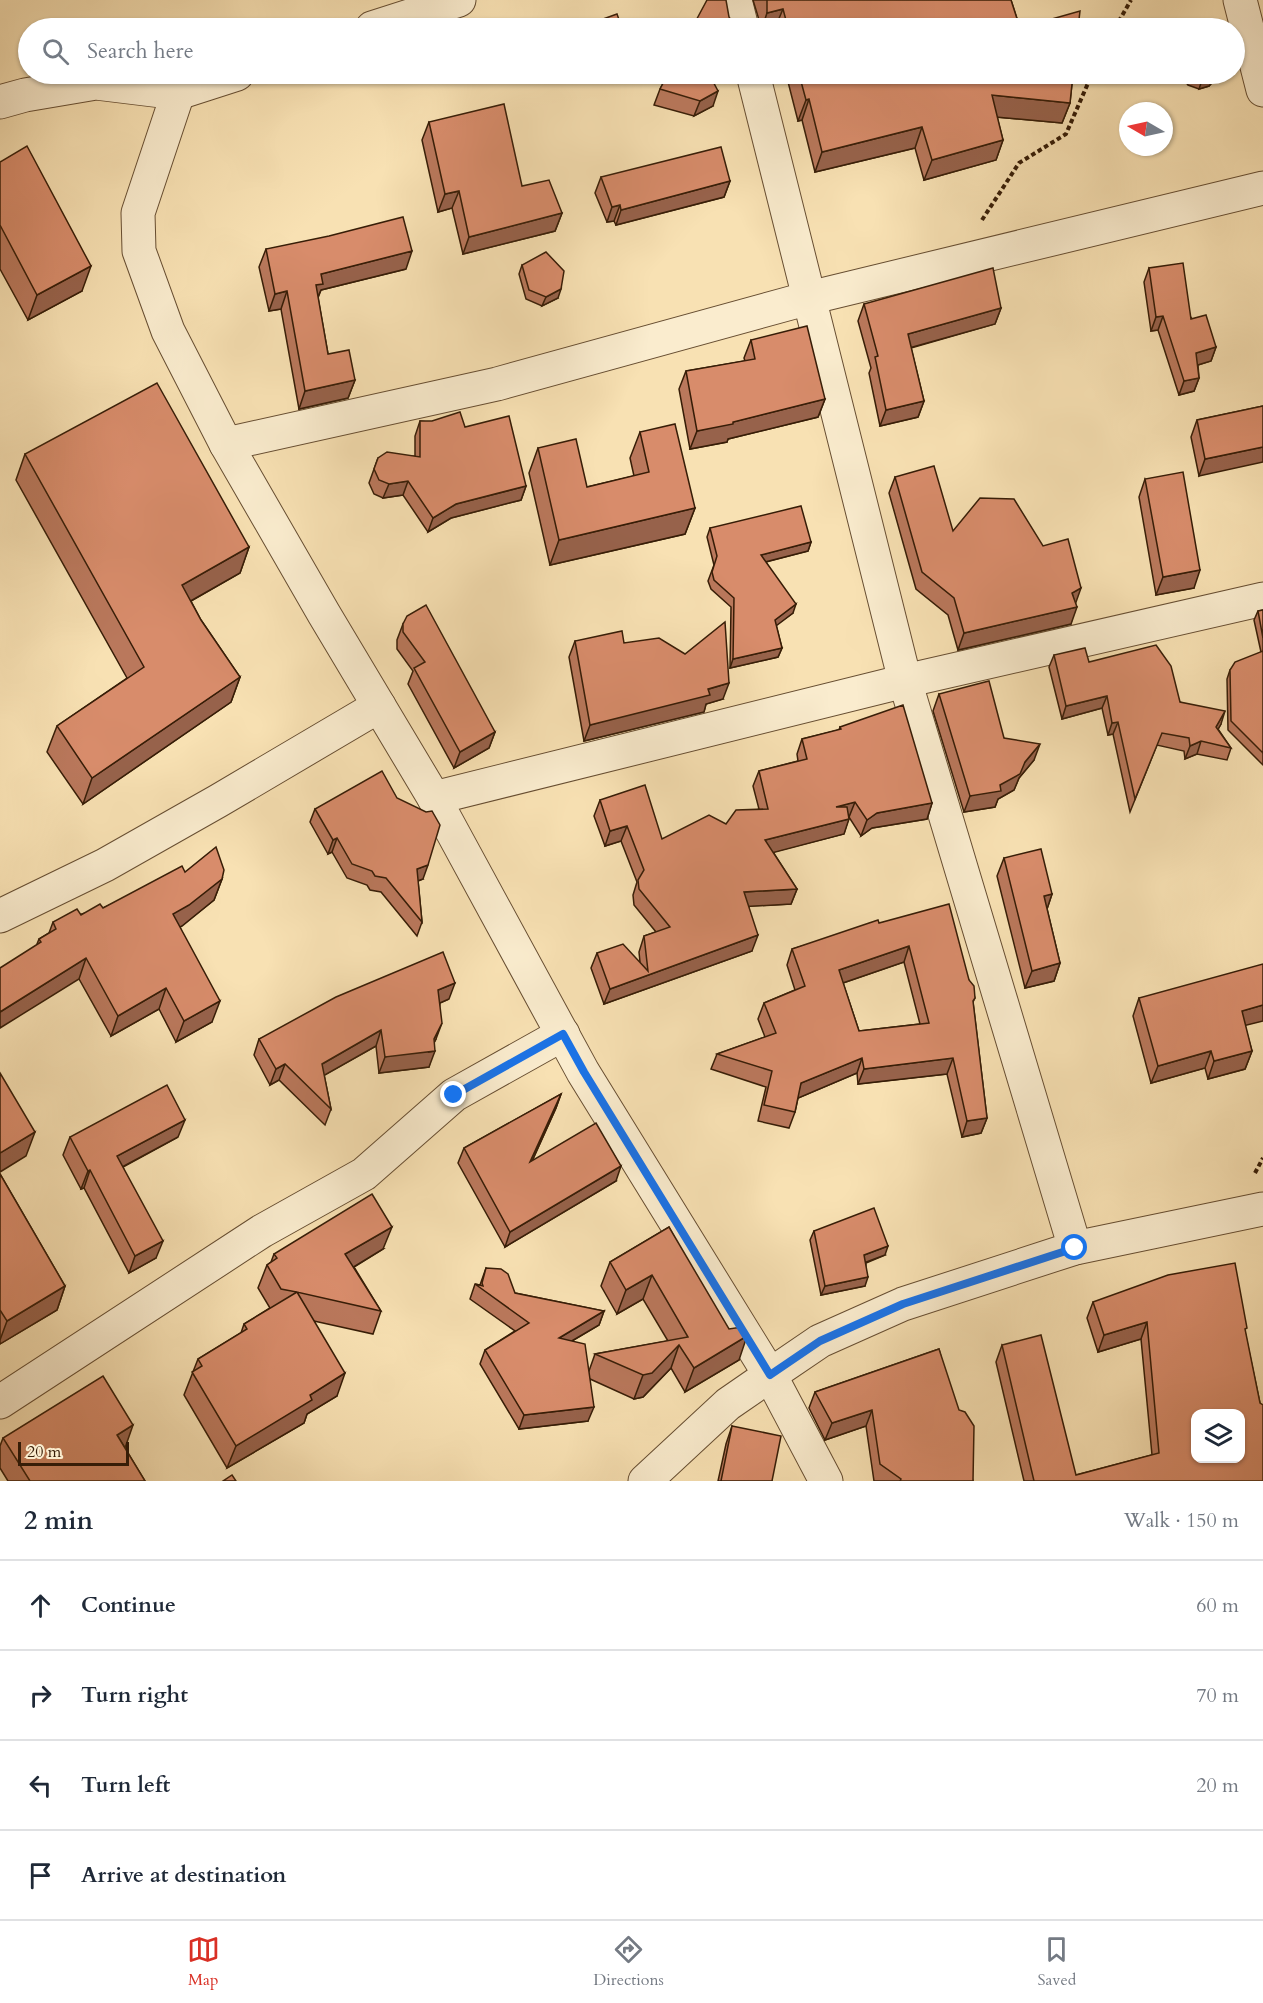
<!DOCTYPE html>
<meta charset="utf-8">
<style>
body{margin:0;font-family:Cardo,serif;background:#f6f6f7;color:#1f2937}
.controls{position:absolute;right:18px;bottom:18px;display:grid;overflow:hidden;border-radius:12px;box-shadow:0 2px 4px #0004}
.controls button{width:54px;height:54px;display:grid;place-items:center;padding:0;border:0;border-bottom:2px solid #e0e1e3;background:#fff;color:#1f2937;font:30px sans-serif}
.compass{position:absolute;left:1119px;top:102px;width:54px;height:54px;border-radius:50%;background:#fff;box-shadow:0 2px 4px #0004;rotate:279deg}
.scale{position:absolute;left:18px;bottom:15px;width:111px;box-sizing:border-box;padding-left:6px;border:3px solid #371d07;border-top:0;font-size:16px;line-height:21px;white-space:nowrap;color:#371d07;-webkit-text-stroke:4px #faecce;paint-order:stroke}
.stop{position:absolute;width:18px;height:18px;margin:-14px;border:4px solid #1a73e8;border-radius:50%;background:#fff}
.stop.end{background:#1a73e8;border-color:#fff;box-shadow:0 2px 6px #0008}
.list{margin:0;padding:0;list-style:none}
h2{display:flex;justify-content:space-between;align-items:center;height:78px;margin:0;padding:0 24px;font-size:26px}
h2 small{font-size:20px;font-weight:400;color:#747a83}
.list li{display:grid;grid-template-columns:39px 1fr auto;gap:18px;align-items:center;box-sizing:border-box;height:90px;padding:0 24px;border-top:2px solid #e0e1e3}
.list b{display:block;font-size:22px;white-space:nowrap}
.list em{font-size:20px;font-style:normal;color:#747a83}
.icon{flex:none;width:33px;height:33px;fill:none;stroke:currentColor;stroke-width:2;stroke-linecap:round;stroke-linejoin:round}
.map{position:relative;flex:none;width:1263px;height:1481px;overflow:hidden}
.search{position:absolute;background:#fff;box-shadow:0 2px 4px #0004;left:18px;right:18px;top:18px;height:66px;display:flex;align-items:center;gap:15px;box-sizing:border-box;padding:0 21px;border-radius:33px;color:#747a83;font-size:22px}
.sheet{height:438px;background:#fff}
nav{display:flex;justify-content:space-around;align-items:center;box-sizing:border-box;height:84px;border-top:2px solid #e0e1e3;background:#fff;font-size:16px;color:#747a83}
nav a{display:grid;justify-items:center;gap:3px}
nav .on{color:#d93025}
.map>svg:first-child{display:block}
</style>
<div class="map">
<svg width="1263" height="1481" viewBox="0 0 1263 1481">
<rect width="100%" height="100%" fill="#f8e1b3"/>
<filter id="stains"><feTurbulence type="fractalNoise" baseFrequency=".00333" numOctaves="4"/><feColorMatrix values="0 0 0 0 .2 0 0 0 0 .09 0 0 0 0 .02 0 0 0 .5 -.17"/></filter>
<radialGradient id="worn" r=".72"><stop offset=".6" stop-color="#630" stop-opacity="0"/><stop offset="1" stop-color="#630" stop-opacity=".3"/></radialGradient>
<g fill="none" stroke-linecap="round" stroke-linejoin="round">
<g stroke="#674e32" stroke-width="35">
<g id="minor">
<polyline points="735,0 742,28"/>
<polyline points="1240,0 1263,90"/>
<polyline points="372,28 459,0"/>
<polyline points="753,74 905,681 1075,1248"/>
<polyline points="178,93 138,213 139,251 168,331 226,444 324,614 434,798 583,1072 770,1375 826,1481"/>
<polyline points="0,102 25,95 96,83 178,93 237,74"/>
<polyline points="226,444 497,384 809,298 1263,188"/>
<polyline points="434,798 905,681 1263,599"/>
<polyline points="0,916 105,865 218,801 379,706"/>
<polyline points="0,1402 262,1231 364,1174 454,1095 563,1034"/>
<polyline points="645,1481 728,1404 770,1375 820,1341 903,1304 1075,1248 1263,1209"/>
</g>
</g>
<g stroke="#371d07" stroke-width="4" stroke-dasharray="4.5 3" stroke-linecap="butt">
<polyline points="1115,28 1131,0"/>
<polyline points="982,220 1019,163 1066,134 1092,74"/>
<polyline points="1255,1173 1263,1158"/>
</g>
<use href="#minor" stroke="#faecce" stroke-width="33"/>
</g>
<g fill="#ba785c" stroke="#371d07" stroke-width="1.5" fill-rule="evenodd">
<polygon points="753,0 1011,0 1020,28 1078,28 760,28 760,23"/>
<polygon points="668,74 713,106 694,116 654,105 660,89"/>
<polygon points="786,74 1073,74 1070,103 1062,123 997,117 1003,140 996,160 924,180 915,148 815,172 802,120 798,121"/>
<polygon points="1180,74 1218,74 1216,78 1209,86 1199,89 1188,85"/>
<polygon points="429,122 562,213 555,231 463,254 452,208 438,212 422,140"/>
<polygon points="0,162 82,291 28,320 0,269"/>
<polygon points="601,177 730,181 724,197 616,225 614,221 607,222 595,193"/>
<polygon points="266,249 406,269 321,290 318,298 328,354 355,380 348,398 299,409 281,309 269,311 259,267"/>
<polygon points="522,265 558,298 542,306 526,299 519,274"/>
<polygon points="1149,268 1216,347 1211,361 1198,365 1199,378 1194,391 1179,395 1158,330 1151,331 1144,282"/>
<polygon points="864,304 1001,308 995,324 911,348 924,401 918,417 880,426 869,373 871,368 858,321"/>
<polygon points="751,340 825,399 818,417 728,439 727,442 690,449 679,389 686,371 745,361 744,358"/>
<polygon points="1263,406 1199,476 1191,437 1197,420"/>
<polygon points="420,421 465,427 526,486 521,500 451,518 428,532 403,495 383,498 374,494 369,483 378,458 415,456 415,436"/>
<polygon points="640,432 695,508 685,534 550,565 529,473 538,448 587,487 634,476 630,458"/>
<polygon points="25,454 249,547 240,573 191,601 201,620 240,677 231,702 83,804 47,752 57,726 127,678 16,480"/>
<polygon points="895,477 953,531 1075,603 1071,624 958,650 948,615 916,589 889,493"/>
<polygon points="1145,479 1194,588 1156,595 1139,497"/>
<polygon points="710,528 811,542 808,551 766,562 793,613 776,625 782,648 778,657 730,668 731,607 711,589 708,581 714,565 707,537"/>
<polygon points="1263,610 1263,765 1228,730 1227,679 1230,670 1261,652 1254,620 1258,611"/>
<polygon points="403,624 495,732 489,748 454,768 408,684 413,671 397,649 397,640"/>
<polygon points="575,641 624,643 723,699 706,704 704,712 584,741 569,657"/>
<polygon points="1054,655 1089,662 1180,702 1221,724 1218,729 1231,748 1227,760 1197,754 1185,759 1184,751 1157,745 1130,812 1113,734 1108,735 1102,708 1062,719 1049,667"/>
<polygon points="939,694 1004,738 1034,760 1019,778 1014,790 998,799 995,807 964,812 933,711"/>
<polygon points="840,727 932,803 927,819 872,828 861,836 849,817 844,834 773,852 797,889 791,904 749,906 752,951 604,1004 591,968 597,953 640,962 639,952 644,936 656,932 634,905 633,895 637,882 621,841 605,846 594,816 600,800 662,839 726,824 759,809 753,786 759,771 798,761 797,754 802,739 839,730"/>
<polygon points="315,809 423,879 418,881 422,922 417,936 381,892 370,890 367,885 347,878 332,852 328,854 310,822"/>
<polygon points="1004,858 1052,894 1047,909 1060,963 1054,981 1025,988 997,876"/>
<polygon points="185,872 222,879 214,900 180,927 212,1022 176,1042 159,1009 111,1036 79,979 37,944 39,939 49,933 53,922 103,908"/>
<path d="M879,923L969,980L975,998L973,1002L987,1118L981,1133L962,1137L947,1074L858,1084L857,1073L798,1098L795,1112L789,1128L758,1121L766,1087L711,1069L717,1054L765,1037L758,1019L764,1003L795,990L787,965L792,949ZM904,962L920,1024L859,1031L843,983Z"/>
<polygon points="1139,998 1245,1026 1252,1051 1245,1069 1208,1079 1205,1068 1151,1083 1133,1016"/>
<polygon points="449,999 440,1003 436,1039 434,1043 429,1067 379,1073 376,1046 324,1075 331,1109 325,1125 279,1080 270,1085 254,1055 259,1039"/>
<polygon points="561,1094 556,1108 532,1161 616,1181 505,1247 458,1163 464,1148"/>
<polygon points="70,1137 178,1137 123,1167 156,1258 129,1273 84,1188 81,1189 63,1155"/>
<polygon points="0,1174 65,1286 57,1310 0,1344"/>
<polygon points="669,1227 739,1360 685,1392 671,1368 643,1397 634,1399 590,1379 588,1421 519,1429 480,1364 485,1350 515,1331 470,1299 475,1284 480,1285 486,1268 515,1293 604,1311 599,1325 572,1341 589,1371 595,1354 668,1341 643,1299 617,1314 601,1286 610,1262"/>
<polygon points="814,1231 885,1255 866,1263 865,1286 821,1295 810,1240"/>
<polygon points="383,1249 354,1267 381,1311 373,1334 314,1321 337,1396 307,1414 304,1423 227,1468 184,1395 198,1359 241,1333 244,1324 270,1308 258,1288 267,1265 271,1262 274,1254"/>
<polygon points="1093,1302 1245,1332 1260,1403 1263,1481 1024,1481 996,1362 1002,1345 1076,1475 1152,1455 1141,1339 1098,1352 1087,1318"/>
<polygon points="939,1349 973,1481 874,1481 866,1426 825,1440 809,1408 815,1392"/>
<polygon points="732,1426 772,1481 718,1481 726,1444"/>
<polygon points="3,1438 125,1448 145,1481 8,1481 0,1468 0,1446"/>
</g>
<g fill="#97624b" stroke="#371d07" stroke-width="1.5">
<polygon points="783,9 775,28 762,28 767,13"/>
<polygon points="1216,74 1218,74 1216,78 1209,86 1199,89 1202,80"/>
<polygon points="718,91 713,106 694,116 700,101"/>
<polygon points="992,95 1070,103 1062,123 984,116"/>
<polygon points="809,99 802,120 798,121 806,100"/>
<polygon points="922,127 915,148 815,172 822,152"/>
<polygon points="1003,140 996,160 924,180 932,160"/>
<polygon points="730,181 724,197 616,225 621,210"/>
<polygon points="459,191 452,208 438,212 445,194"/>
<polygon points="620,205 614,221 607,222 612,207"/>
<polygon points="562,213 555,231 463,254 469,237"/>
<polygon points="412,251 406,269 321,290 316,301 316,285 321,274"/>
<polygon points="91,266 82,291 28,320 37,295"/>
<polygon points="561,289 558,298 542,306 546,297"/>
<polygon points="287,291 281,309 269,311 275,294"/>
<polygon points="1001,308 995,324 902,350 908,334"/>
<polygon points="1163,316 1158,330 1151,331 1156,317"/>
<polygon points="1216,347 1211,361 1191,367 1196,353"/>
<polygon points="1199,378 1194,391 1179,395 1184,381"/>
<polygon points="355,380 348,398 299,409 305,391"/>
<polygon points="825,399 818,417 728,439 727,442 690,449 697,431"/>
<polygon points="924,401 918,417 880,426 886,410"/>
<polygon points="1263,447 1263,462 1199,476 1205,459"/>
<polygon points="408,481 403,495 383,498 389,484"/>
<polygon points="526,486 521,500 451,518 428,532 433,518 456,504"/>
<polygon points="695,508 685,534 550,565 559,540"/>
<polygon points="811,542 808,551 757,564 761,555"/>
<polygon points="249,547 240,573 173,611 182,585"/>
<polygon points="1200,570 1194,588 1156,595 1163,577"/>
<polygon points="1081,588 1075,605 1072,593"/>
<polygon points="796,604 793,613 772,629 775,620"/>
<polygon points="1077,607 1071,624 958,650 964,633"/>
<polygon points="782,648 778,657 730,668 733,659"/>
<polygon points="240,677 231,702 83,804 92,778"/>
<polygon points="729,683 723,699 706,704 704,712 584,741 590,725"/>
<polygon points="1107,696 1102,708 1062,719 1066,706"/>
<polygon points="1225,711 1221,724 1212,740 1216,727"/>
<polygon points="1118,722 1113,734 1108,735 1112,723"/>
<polygon points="495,732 489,748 454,768 460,752"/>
<polygon points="1201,741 1197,754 1185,759 1190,746"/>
<polygon points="1040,744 1034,760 1019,778 1014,790 998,799 995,807 964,812 970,796 1000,785 1025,762"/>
<polygon points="855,802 849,817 830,822 836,807"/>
<polygon points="932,803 927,819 872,828 861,836 867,820 877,813"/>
<polygon points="849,819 844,834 760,856 765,840"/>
<polygon points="627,826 621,841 605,846 610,831"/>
<polygon points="337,838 332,852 328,854 333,840"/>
<polygon points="428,865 423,879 412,883 417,869"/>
<polygon points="222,879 214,900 182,926 165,935 173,914"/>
<polygon points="797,889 791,904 738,907 744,892"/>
<polygon points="1052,894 1046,912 1044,896"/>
<polygon points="758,935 752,951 604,1004 610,989"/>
<polygon points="909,946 904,962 834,986 839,970"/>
<polygon points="86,958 79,979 0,1028 0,1012"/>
<polygon points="1060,963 1054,981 1025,988 1032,971"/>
<polygon points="455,983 449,999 433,1006 438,990"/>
<polygon points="166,988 159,1009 111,1036 118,1016"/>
<polygon points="220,1001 212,1022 176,1042 184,1021"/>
<polygon points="1263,1005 1263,1021 1235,1028 1242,1011"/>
<polygon points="442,1023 436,1039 429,1052 435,1051 429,1067 379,1073 385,1057 434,1039"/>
<polygon points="381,1030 376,1046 316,1080 322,1064"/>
<polygon points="1211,1051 1205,1068 1151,1083 1158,1066"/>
<polygon points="1252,1051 1245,1069 1208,1079 1214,1061"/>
<polygon points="862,1058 857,1073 796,1099 801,1083"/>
<polygon points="953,1058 947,1074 858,1084 864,1069"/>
<polygon points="285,1064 279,1080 270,1085 276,1069"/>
<polygon points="561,1094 556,1108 525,1177 530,1162"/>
<polygon points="987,1118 981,1133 962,1137 967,1121"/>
<polygon points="185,1120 178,1137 111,1173 117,1156"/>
<polygon points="35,1132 26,1156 0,1172 0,1153"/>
<polygon points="621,1166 616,1181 505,1247 510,1232"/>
<polygon points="90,1170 84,1188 81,1189 88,1171"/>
<polygon points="392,1227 383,1249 337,1277 345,1254"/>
<polygon points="163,1241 156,1258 129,1273 135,1256"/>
<polygon points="888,1246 885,1255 861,1264 864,1255"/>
<polygon points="652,1275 643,1299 617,1314 626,1290"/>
<polygon points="868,1277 865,1286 821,1295 825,1286"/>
<polygon points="65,1286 57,1310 0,1344 0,1340 7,1321"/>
<polygon points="604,1311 599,1325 553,1352 559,1338"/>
<polygon points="1147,1322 1141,1339 1098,1352 1104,1335"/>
<polygon points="747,1336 739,1360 685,1392 694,1368"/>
<polygon points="679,1345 671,1368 643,1397 634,1399 643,1375"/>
<polygon points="345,1373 337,1396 307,1414 304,1423 227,1468 236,1446 310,1395"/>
<polygon points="594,1407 588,1421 519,1429 524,1415"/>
<polygon points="872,1410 866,1426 825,1440 832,1423"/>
<polygon points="133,1425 125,1448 117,1435"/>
</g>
<g fill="#d88c6b" stroke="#371d07" stroke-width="1.5" fill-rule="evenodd">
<polygon points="707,0 726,0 729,17 735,26 727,28 692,28"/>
<polygon points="767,0 1011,0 1020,28 1080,11 1078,28 788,28 783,9 767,13"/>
<polygon points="617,14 622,28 578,28"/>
<polygon points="668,74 709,74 718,91 700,101 660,89"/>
<polygon points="799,74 1073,74 1070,103 992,95 1003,140 932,160 922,127 822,152 809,99 806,100"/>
<polygon points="1190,74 1216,74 1213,77 1202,80 1192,76"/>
<polygon points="504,104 522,186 549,180 562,213 469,237 459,191 445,194 429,122"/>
<polygon points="27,146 91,266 37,295 0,225 0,162"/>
<polygon points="721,147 730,181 621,210 620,205 612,207 601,177"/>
<polygon points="403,217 412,251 321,274 323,284 316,285 328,354 349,350 355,380 305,391 287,291 275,294 266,249 329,236"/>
<polygon points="546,252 564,271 561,289 546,297 529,290 522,265"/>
<polygon points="1183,263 1191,319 1206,315 1216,347 1196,353 1199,378 1184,381 1163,316 1156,317 1149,268"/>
<polygon points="993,268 1001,308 908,334 924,401 886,410 875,357 878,356 864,304"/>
<polygon points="807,326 825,399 733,422 733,424 697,431 686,371 755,359 751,340"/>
<polygon points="157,383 249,547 182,585 201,620 240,677 92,778 57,726 144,667 25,454"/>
<polygon points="1263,406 1263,447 1205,459 1197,420"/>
<polygon points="460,412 465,427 509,416 526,486 456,504 433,518 408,481 389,484 379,480 374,469 378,458 387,452 420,457 420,421 432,421"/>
<polygon points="675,424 695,508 559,540 538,448 576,439 587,487 649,472 640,432"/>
<polygon points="934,466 953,531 980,498 1014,499 1043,546 1068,539 1081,588 1072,593 1077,607 964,633 954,598 922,572 895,477"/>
<polygon points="1183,472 1200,570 1163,577 1145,479"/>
<polygon points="801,506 811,542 761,555 796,604 775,620 782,648 733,659 734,598 714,580 712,572 717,556 710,528"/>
<polygon points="426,605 495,732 460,752 414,668 425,662 403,632 403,624 407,616"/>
<polygon points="1263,610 1263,638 1258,611"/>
<polygon points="725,622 729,683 708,689 710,695 590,725 575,641 622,631 624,643 659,638 685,654"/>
<polygon points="1156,645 1171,666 1180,702 1225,711 1216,727 1231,748 1201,741 1190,746 1189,738 1162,733 1135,799 1118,722 1112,723 1107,696 1066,706 1054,655 1085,648 1089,662"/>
<polygon points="1263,651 1263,753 1231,721 1230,670 1235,662"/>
<polygon points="989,681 1004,738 1040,744 1025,762 1020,774 1000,785 1001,791 970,796 939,694"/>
<polygon points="903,705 932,803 877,813 867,820 855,802 836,807 847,807 849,819 765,840 797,889 744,892 758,935 610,989 597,953 623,944 648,971 644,936 670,927 639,889 638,880 644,870 627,826 610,831 600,800 645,785 662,839 709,815 726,824 736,810 768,809 759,771 807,759 802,739 841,729 840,727"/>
<polygon points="382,771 397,798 426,812 432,811 440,825 428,865 417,869 422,922 386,878 375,876 372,871 352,864 337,838 333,840 315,809"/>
<polygon points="216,847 224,870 222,879 189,905 173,914 220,1001 184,1021 166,988 118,1016 86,958 0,1012 0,968 41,942 39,939 56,929 53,922 77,909 81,915 100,904 103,908 182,866 185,872"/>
<polygon points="1041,849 1052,894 1044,896 1060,963 1032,971 1004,858"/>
<path d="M949,904L969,980L974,986L975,998L973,1001L987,1118L967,1121L953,1058L864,1069L862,1058L801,1083L795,1112L764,1105L772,1071L717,1054L776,1033L764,1003L805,986L792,949L878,920L879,923ZM909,946L929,1023L859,1031L839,970Z"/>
<polygon points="443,952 455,983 438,990 442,1023 434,1039 435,1051 385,1057 381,1030 322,1064 331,1109 285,1064 276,1069 259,1039 336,997"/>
<polygon points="1263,964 1263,1005 1242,1011 1252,1051 1214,1061 1211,1051 1158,1066 1139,998"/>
<polygon points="0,1073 35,1132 0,1153"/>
<polygon points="167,1085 185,1120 117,1156 163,1241 135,1256 90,1170 88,1171 70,1137"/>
<polygon points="561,1094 530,1162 596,1123 621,1166 510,1232 464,1148"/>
<polygon points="0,1174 65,1286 7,1321 0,1310"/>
<polygon points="372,1194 392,1227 345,1254 381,1311 297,1292 345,1373 310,1395 312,1400 236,1446 192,1372 202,1366 198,1359 247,1329 244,1324 297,1292 281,1289 267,1265 277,1258 274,1254"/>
<polygon points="874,1208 888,1246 864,1255 868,1277 825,1286 814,1231"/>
<polygon points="669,1227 729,1329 742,1327 747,1336 694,1368 679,1345 652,1373 643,1375 595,1354 688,1337 652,1275 626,1290 610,1262"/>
<path d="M1235,1263L1247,1328L1245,1329L1260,1403L1263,1405V1481H1034L1002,1345L1041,1335L1076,1475L1159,1453L1147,1322L1104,1335L1093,1302L1168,1275ZM1196,1413H1240V1458H1196Z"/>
<polygon points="486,1268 501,1269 508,1274 515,1293 604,1311 559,1338 585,1344 594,1407 524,1415 485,1350 529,1323 475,1284 483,1286 482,1283"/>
<polygon points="939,1349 959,1410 965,1412 974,1426 973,1481 900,1481 901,1479 880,1464 872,1410 832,1423 815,1392"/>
<polygon points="103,1376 133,1425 117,1435 145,1481 30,1481 3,1438"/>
<polygon points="732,1426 781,1436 772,1481 721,1481"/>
<polygon points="232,1475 236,1481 223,1481"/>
</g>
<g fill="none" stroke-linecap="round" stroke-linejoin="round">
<polyline stroke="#1a73e8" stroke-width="8" points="454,1095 563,1034 584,1072 770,1375 820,1341 903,1304 1075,1248"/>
</g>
<rect width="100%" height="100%" filter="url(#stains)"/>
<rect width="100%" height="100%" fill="url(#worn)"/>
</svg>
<div class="controls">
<button><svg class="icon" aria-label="layers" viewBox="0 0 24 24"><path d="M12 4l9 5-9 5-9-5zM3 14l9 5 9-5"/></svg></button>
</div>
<svg class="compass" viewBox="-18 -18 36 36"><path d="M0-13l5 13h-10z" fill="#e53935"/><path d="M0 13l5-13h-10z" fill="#747a83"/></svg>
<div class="scale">20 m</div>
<div class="stop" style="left:1075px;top:1248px"></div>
<div class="stop end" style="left:454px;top:1095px"></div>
<div class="search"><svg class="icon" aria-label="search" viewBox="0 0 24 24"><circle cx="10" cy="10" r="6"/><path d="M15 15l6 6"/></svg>Search here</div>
</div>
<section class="sheet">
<h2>2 min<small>Walk · 150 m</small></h2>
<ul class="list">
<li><svg class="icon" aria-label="ahead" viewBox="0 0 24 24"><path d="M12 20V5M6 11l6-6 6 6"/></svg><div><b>Continue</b></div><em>60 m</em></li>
<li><svg class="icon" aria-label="right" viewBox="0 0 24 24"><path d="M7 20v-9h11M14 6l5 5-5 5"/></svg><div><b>Turn right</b></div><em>70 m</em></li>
<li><svg class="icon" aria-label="left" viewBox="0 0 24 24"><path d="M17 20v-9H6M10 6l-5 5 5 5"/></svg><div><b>Turn left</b></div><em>20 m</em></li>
<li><svg class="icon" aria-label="arrive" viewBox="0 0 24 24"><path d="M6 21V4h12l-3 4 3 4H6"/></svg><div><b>Arrive at destination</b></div></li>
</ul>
</section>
<nav>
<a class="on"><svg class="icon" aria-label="map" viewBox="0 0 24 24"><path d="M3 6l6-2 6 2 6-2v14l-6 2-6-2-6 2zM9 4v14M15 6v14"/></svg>Map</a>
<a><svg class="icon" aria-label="directions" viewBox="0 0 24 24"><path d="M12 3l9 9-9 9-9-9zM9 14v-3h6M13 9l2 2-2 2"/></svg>Directions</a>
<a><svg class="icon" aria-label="saved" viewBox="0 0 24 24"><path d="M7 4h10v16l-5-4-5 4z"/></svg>Saved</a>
</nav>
